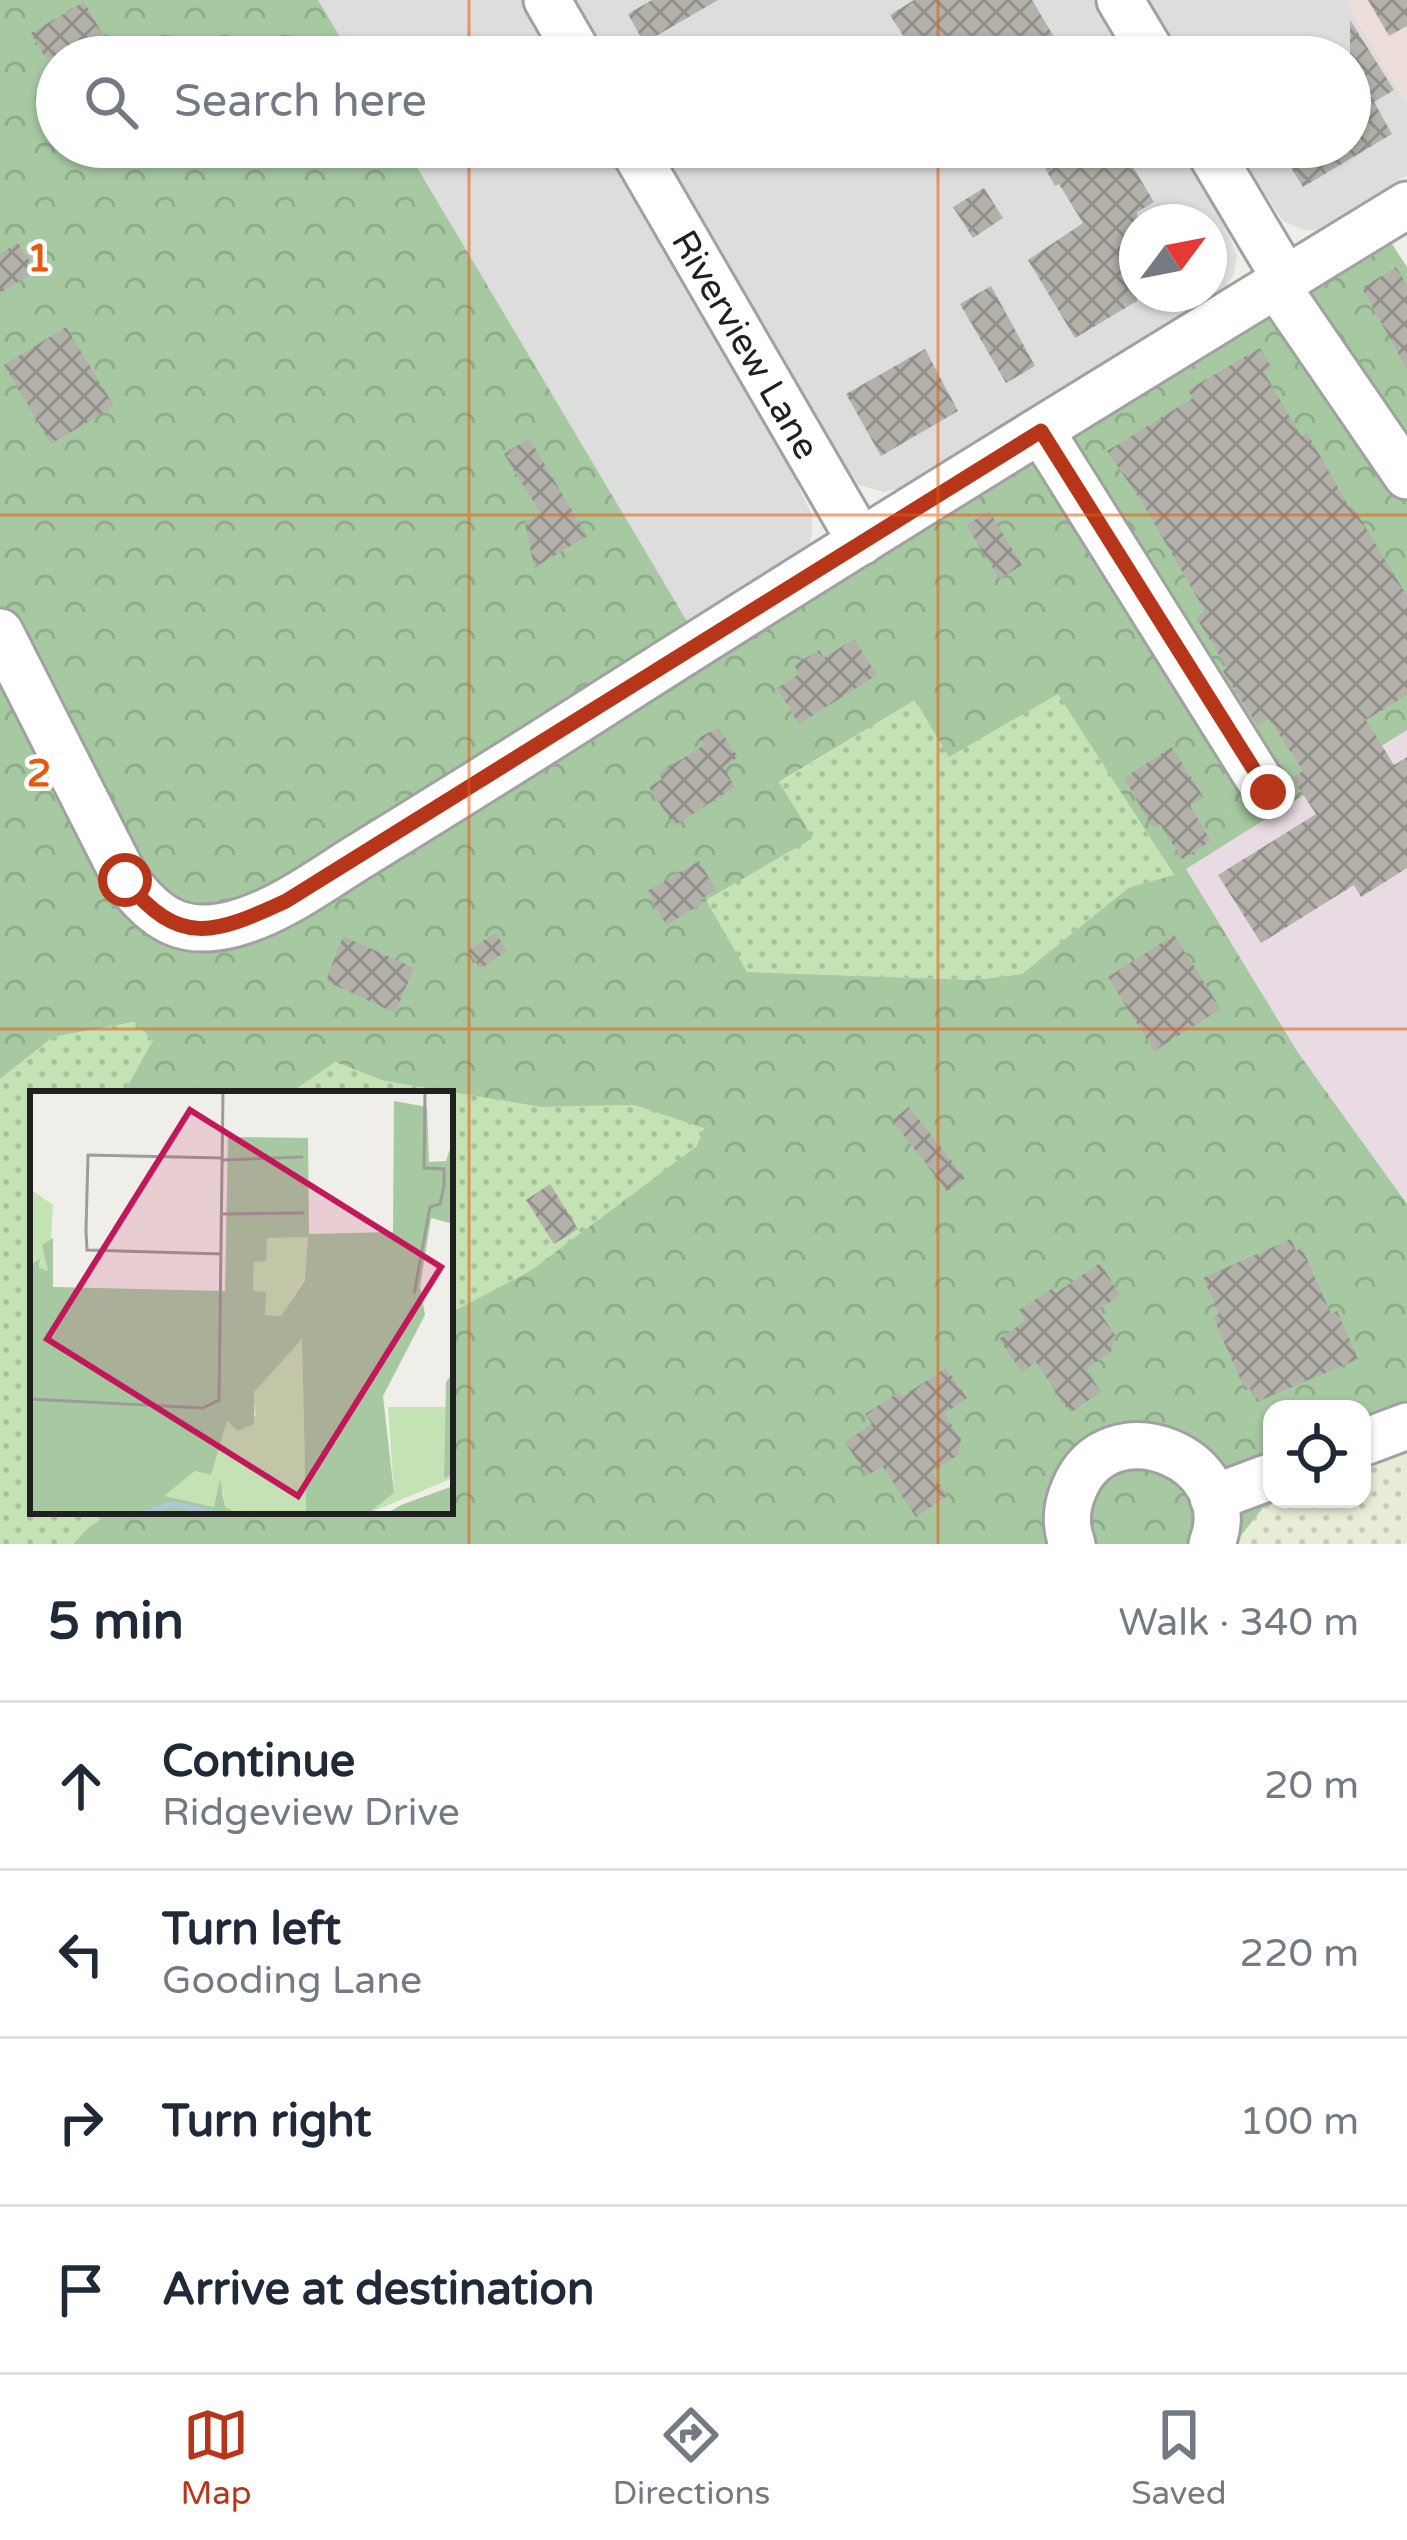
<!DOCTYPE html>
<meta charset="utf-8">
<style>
body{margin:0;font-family:"Varela Round",sans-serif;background:#f6f6f7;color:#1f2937}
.controls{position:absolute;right:36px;bottom:36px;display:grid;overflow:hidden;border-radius:24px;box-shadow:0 3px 9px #0004}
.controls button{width:108px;height:108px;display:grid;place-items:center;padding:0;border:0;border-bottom:3px solid #e0e1e3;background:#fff;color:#1f2937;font:60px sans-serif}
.compass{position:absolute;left:1119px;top:204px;width:108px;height:108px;border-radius:50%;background:#fff;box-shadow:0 3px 9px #0004;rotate:58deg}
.stop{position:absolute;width:36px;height:36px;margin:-27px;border:9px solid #b73619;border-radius:50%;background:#fff}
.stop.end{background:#b73619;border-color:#fff;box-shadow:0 3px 12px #0008}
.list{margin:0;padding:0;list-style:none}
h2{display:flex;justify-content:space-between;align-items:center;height:156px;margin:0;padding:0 48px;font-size:51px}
h2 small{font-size:39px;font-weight:400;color:#747a83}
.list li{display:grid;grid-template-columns:78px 1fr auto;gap:36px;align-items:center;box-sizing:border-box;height:168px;padding:0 48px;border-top:3px solid #e0e1e3}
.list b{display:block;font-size:45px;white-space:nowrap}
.list p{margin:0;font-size:39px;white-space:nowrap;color:#747a83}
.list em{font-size:39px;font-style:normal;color:#747a83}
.icon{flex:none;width:66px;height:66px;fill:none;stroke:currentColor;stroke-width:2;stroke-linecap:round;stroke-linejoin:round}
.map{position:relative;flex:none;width:1407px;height:1544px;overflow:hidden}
.search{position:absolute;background:#fff;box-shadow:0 3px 9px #0004;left:36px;right:36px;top:36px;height:132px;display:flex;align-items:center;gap:30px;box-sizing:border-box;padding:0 42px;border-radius:66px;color:#747a83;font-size:45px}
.sheet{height:828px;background:#fff}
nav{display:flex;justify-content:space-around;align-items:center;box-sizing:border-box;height:168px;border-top:3px solid #e0e1e3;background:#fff;font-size:33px;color:#747a83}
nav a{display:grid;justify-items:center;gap:6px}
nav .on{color:#b73619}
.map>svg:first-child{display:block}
</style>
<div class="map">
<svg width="1407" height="1544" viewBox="0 0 1407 1544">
<defs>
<pattern id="farmland-dots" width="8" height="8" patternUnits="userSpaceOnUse" patternTransform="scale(3)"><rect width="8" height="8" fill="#e6ecd6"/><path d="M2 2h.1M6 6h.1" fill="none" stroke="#c5cab7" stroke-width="1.8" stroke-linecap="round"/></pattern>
<pattern id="grass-dots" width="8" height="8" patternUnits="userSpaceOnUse" patternTransform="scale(3)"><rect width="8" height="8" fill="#c3e3b4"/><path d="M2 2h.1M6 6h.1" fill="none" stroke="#a7c29a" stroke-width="1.8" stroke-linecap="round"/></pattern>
<pattern id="forest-crowns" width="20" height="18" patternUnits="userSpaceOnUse" patternTransform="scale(3)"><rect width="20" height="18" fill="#a6c9a2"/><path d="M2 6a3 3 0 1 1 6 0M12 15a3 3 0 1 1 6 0" fill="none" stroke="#8fac8b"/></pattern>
<pattern id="building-cross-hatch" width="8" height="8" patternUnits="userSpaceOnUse" patternTransform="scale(3)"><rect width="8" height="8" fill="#b4b1ab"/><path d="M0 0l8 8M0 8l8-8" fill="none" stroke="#92908b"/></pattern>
</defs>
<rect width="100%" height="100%" fill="#efeee8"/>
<path fill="#dedddd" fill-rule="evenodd" d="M318,0H1345L1407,105V175L1317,230H1304L1283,221L1261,188L1219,213L1237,255L1234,274L1222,292L907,487L883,492L859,485L840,461L798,486L812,515V536L808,547L799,557L688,624L405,147H1350V57H352ZM1137,222H1209V294H1137Z"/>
<polygon fill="#eeded9" points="1345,0 1407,0 1407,105"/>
<polygon fill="#e8dbe3" points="1407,730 1407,1204 1297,1051 1185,869"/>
<polygon fill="url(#farmland-dots)" points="1407,1447 1407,1544 1234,1544 1263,1508 1284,1499 1362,1499 1362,1466"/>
<g fill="url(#grass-dots)">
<polygon points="1059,693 1174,876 1128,888 1022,974 975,980 747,972 705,900 812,838 779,783 916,699 950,756"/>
<polygon points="135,1022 153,1040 123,1094 33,1094 33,1511 114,1511 90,1526 73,1544 0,1544 0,1079 53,1037"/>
<polygon points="334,1062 384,1081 541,1107 634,1105 704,1127 698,1146 530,1271 450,1313 450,1094 289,1094"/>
</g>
<path fill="url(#forest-crowns)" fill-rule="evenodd" d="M0,0H318L352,57H57V147H405L707,655L1392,244L1407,267V730L1186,869L1297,1051L1407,1204V1447L1362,1466V1409H1272V1499H1284L1263,1508L1234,1544H73L90,1526L114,1511H450V1313L530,1271L697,1146L704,1128L634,1105L541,1107L384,1081L335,1062L289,1094H123L153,1040L134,1022L53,1037L0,1079ZM1058,694L1174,875L1128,888L1022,974L975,980L747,972L706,900L813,838L779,782L915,700L949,757Z"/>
<g fill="url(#building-cross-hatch)">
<polygon points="652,0 718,0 644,43 628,14"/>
<polygon points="914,0 1032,0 1066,57 950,57 941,41 916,56 890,15"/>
<polygon points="1368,0 1407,0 1407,26 1389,36"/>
<polygon points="84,2 116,57 45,57 31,33"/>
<polygon points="1350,20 1394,90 1374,102 1392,134 1303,187 1278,147 1350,147"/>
<polygon points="1033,147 1121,147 1154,202 1137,212 1137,301 1075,338 1028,260 1083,223 1059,184 1055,186"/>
<polygon points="984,188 1003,218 973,238 953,207"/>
<polygon points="18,243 36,271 0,293 0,254"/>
<polygon points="1396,267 1407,285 1407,369 1362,288"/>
<polygon points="991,286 1035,366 1006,383 960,304"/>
<polygon points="66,327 114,406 51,444 4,365"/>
<polygon points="1260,348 1272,368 1264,372 1301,436 1307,433 1349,507 1352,505 1407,596 1407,695 1366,720 1394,765 1407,757 1407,868 1361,897 1354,885 1261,943 1218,875 1316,814 1292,778 1303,771 1269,719 1257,725 1223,671 1227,668 1196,617 1205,611 1140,499 1107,451 1193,398 1188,390"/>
<polygon points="925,349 958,411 881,456 846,394"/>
<polygon points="529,438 587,536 534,568 525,522 541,514 504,454"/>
<polygon points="989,511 1022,565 1000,579 966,525"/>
<polygon points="854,639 877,675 799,724 777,688 799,674 794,665 819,650 824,658"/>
<polygon points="718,727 738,757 723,767 735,787 674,826 649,787 662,779 658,774 704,745 699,738"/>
<polygon points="1172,747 1204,798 1190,806 1211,841 1182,859 1160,824 1153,828 1124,778"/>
<polygon points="699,861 716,890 700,900 702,904 666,925 647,891"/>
<polygon points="496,933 507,951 480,969 468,950"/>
<polygon points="1174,935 1221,1009 1154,1051 1108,977"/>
<polygon points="343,936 414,968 395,1013 326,981"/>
<polygon points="909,1107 965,1178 947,1191 892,1120"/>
<polygon points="550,1184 578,1229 554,1244 526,1200"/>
<polygon points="1291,1239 1296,1251 1302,1248 1331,1314 1337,1311 1358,1359 1257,1402 1251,1388 1245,1390 1213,1317 1219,1314 1203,1278"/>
<polygon points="1100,1263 1120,1295 1098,1310 1115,1335 1111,1352 1086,1369 1101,1392 1070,1413 1036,1362 1022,1372 999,1339 1025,1321 1019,1310 1053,1288 1056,1293"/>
<polygon points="946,1368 967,1398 944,1414 961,1439 958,1455 932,1472 947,1496 916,1517 882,1466 867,1476 845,1442 872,1424 865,1414 899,1392 903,1396"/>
</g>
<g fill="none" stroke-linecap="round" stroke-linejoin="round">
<g stroke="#a1a1a1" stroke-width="51">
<g id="minor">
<polyline points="547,0 580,57"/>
<polyline points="1120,0 1154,57"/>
<path id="s1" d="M632,147L861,542"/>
<polyline points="1207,147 1286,280"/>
<polyline points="1276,285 1407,476"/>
<polyline points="1041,431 1267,792"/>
<path d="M0,632L126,880C156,919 182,937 233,924C279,912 321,880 360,856C443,805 525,754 606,702C871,533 1139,369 1407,205"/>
<polyline points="1362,1443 1407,1426"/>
<polyline points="1213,1498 1272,1476"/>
<path d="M1072,1544C1065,1525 1066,1507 1074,1489C1109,1403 1245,1458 1212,1544"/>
</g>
</g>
<use href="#minor" stroke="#fff" stroke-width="45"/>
</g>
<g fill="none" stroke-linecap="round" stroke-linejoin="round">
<path stroke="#b73619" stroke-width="15" d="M125,880C179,948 215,934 286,901L1041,431L1268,792"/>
</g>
<path fill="none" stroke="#e8590c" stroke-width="3" stroke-opacity="0.55" d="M469,0V57M938,0V57M469,147V1544M938,147V1544M0,515H1407M0,1029H1407"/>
<g text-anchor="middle" stroke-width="9" stroke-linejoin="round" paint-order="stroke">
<g font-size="36" fill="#202020" stroke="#fff">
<text dy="13" stroke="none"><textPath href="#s1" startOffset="228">Riverview Lane</textPath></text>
</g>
</g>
<g transform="translate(30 1091)">
<rect width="423" height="423" fill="#efeee8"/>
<path d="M0,98L23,114L19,181L8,178L11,171L0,174ZM237,146H279V181L251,225H235L223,201L224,170ZM272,248L276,422H208L195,416L193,399L185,416L130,407L165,380L181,384L197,330L226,325L223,301ZM358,316H416L414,385L423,387L339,422L364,402Z" fill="#c3e3b4"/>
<path d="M364,10L397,16L399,71L416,70L423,49V133L401,127L390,196L395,224L353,305L364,402L339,422H276L272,248L224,301V333L208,340L197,330L181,384L165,380L134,405L184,416L190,388L195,416L208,422H0V174L10,168L9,177L18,180L12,154L23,147V196L195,200L198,46L278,47L279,143L363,141ZM278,146L275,189L251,225L235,224L236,201L223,200L224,171L236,170L237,147ZM423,282V384L414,387L416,291ZM423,395V422H357L371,414Z" fill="#a6c9a2" fill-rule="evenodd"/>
<path fill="none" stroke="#aec6d7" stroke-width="6" d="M116,422L143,413L183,422"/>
<path fill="none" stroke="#9c9c98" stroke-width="3" d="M193,69L273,66M193,123L274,122M192,163L57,159L56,140L58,64L193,67M384,203L400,116L410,113L414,94V78L394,77L395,2M0,308L173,317L189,309L193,1M0,347V397"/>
<path fill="#c2185b" fill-opacity="0.15" stroke="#c2185b" stroke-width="6" d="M160,19L411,176L268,405L17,248Z"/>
<rect width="423" height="423" fill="none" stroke="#202020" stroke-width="6"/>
</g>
<g font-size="39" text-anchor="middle" font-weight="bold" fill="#e8590c" stroke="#fff" stroke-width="9" stroke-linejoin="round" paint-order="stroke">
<text x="39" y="271">1</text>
<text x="39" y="786">2</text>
</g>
</svg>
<div class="controls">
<button><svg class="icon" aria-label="locate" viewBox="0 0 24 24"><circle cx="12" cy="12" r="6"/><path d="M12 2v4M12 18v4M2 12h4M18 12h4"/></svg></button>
</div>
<svg class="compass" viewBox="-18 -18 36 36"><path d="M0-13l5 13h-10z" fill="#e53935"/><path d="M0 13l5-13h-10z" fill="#747a83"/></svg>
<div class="stop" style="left:125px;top:880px"></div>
<div class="stop end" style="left:1268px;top:792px"></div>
<div class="search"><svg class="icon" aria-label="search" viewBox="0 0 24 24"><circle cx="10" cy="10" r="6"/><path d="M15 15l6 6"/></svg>Search here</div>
</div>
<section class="sheet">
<h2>5 min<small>Walk · 340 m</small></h2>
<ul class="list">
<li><svg class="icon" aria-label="ahead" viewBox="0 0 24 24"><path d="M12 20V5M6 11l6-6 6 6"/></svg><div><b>Continue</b><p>Ridgeview Drive</p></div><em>20 m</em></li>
<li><svg class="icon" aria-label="left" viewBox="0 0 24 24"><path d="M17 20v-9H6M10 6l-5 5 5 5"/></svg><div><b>Turn left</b><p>Gooding Lane</p></div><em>220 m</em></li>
<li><svg class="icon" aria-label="right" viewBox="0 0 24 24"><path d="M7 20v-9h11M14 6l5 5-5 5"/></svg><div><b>Turn right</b></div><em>100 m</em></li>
<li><svg class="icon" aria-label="arrive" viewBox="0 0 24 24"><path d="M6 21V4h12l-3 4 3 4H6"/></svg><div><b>Arrive at destination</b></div></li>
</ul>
</section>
<nav>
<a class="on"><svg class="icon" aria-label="map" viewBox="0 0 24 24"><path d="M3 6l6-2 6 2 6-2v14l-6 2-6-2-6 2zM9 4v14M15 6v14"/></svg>Map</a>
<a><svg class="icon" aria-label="directions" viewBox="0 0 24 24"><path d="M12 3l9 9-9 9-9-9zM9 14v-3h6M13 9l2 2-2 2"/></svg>Directions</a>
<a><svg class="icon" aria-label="saved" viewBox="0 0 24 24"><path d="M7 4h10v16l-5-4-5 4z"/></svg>Saved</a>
</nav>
